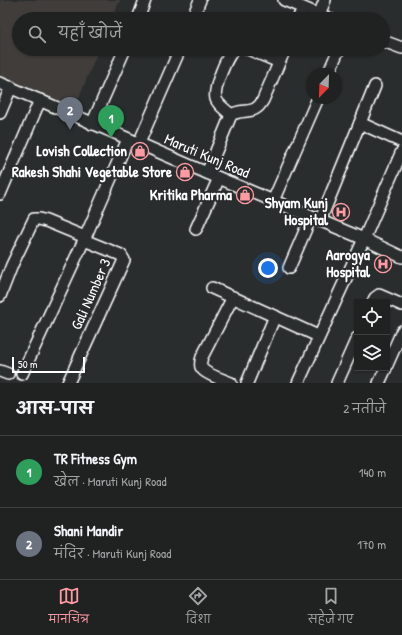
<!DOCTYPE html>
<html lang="hi">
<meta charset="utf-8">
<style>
body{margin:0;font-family:"Patrick Hand","Playpen Sans Deva",sans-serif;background:#2d2f2f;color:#f1f3f6}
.controls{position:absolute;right:12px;bottom:12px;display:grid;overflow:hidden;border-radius:0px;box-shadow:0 1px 3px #0004}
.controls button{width:36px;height:36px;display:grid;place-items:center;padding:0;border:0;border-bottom:1px solid #3d3f40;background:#202222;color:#f1f3f6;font:20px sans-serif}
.compass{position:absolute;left:306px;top:68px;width:36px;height:36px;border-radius:50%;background:#202222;box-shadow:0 1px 3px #0004;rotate:203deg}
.scale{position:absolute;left:12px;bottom:10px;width:73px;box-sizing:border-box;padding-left:4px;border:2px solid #fff;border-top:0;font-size:11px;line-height:14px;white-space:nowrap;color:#fff;-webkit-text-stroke:3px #2a2d2e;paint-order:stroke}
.you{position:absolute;left:268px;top:268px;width:14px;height:14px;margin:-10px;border:3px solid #fff;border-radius:50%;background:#1a73e8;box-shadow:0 0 0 6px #1a73e833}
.badge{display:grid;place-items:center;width:26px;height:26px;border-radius:50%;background:#ff9aa2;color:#fff;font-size:13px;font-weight:700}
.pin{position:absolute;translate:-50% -33px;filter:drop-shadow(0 1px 2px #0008)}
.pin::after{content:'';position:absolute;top:21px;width:14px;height:12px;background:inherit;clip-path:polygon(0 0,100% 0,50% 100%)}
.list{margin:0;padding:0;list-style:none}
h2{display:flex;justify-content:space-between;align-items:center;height:52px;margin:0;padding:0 16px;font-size:17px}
h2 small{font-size:13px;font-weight:400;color:#a2a4a5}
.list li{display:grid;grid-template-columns:26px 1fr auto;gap:12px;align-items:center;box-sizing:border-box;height:72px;padding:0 16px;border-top:1px solid #3d3f40}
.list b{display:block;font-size:15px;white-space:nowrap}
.list p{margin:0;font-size:13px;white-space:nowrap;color:#a2a4a5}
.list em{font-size:13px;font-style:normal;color:#a2a4a5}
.icon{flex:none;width:22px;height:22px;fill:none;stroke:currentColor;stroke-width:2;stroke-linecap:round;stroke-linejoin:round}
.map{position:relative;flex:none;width:402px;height:383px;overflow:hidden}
.search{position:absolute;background:#202222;box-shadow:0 1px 3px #0004;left:12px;right:12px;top:12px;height:44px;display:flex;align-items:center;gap:10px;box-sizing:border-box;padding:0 14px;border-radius:22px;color:#a2a4a5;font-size:15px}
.sheet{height:196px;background:#202222}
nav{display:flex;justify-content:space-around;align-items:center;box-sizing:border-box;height:56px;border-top:1px solid #3d3f40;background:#202222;font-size:11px;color:#a2a4a5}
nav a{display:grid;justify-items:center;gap:2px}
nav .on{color:#ff9aa2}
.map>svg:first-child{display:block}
</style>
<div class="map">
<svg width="402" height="383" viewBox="0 0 402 383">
<rect width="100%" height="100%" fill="#2a2d2e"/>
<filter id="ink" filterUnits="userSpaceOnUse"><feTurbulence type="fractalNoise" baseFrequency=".025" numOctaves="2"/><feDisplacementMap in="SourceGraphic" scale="8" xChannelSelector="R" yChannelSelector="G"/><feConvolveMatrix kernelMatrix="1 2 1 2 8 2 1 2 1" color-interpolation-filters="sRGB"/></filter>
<g filter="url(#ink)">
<polygon fill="#3f3e3a" points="0,0 120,0 112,19 19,19 19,49 99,49 74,109 0,78"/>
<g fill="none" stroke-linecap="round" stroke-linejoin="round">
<g stroke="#fff" stroke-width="14">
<g id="street">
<polyline points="284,0 330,19"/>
<polyline points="319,15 325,0"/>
<polyline points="138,19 145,0"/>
<polyline points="192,19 200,0"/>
<polyline points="298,19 303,8"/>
<polyline points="383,41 402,48"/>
<polyline points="248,49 279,62"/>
<polyline points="328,74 339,49"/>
<polyline points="0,83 207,173 364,239 402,257"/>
<polyline points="0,113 11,87"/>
<path d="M231,115C226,110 218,105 216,99C213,89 227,54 235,49"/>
<polyline points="360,123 402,142"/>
<polyline points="92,124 125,49"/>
<polyline points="139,143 180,49"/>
<path d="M207,173L231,115C243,107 254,117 263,100L285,49"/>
<polyline points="0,194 40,100"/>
<polyline points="273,201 318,98"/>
<polyline points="320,221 375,86"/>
<polyline points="196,229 219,178"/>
<polyline points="289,268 311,217"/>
<polyline points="212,288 318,336"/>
<polyline points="0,296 12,265 34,219 39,219 46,221 85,237"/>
<polyline points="373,302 375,298 379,295 402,305"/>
<polyline points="387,365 402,331"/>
<polyline points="0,371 8,374"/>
<polyline points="22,374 84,240 128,139"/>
<polyline points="68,383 124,260 121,255 84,240"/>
<path d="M231,383C224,380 204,374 201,367C200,364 201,360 202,357L233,297"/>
<polyline points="247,383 275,316"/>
<polyline points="298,383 364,239 402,151"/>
<polyline points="337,383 357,338"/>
<polyline points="379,383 386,368"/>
</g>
</g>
<use href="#street" stroke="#2a2d2e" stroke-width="11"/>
</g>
</g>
<defs>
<g id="shop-ring" transform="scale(0.9)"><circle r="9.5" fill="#2a2d2e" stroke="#ff9aa2" stroke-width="1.5"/><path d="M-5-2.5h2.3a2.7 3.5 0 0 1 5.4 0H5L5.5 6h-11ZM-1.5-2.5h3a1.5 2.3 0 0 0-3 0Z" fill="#ff9aa2"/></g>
<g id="hospital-ring" transform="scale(0.9)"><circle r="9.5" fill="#2a2d2e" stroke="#ff9aa2" stroke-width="1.5"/><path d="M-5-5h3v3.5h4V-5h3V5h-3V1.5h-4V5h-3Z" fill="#ff9aa2"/></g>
</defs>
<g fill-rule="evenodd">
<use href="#shop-ring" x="140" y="151"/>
<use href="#shop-ring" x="185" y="172"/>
<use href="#shop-ring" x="245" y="195"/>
<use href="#hospital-ring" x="341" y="212"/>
<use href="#hospital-ring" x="383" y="264"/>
</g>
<g text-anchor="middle" stroke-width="4" stroke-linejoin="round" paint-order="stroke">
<g font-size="15" font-weight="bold" fill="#fff" stroke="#2a2d2e" text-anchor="end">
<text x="127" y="156">Lovish Collection</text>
<text x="172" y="177">Rakesh Shahi Vegetable Store</text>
<text x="232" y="200">Kritika Pharma</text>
<text x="328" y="208">Shyam Kunj<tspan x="328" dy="17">Hospital</tspan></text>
<text x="370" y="260">Aarogya<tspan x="370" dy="17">Hospital</tspan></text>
</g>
<g font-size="15" fill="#fff" stroke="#2a2d2e">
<text transform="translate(207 156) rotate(23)" y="5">Maruti Kunj Road</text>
<text transform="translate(91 294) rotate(-66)" y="5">Gali Number 3</text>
</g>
</g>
</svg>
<div class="controls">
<button><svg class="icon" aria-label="locate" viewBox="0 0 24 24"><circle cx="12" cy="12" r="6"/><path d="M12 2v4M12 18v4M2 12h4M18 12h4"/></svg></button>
<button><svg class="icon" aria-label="layers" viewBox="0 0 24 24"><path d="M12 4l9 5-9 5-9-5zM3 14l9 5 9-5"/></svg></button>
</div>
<svg class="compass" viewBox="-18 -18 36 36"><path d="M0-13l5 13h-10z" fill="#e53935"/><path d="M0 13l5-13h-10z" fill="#a2a4a5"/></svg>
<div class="scale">50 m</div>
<div class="you"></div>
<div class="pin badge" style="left:111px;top:138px;background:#2e9e5b">1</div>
<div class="pin badge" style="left:70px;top:130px;background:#6b7280">2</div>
<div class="search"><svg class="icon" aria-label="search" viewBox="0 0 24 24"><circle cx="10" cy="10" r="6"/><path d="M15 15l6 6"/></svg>यहाँ खोजें</div>
</div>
<section class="sheet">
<h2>आस-पास<small>2 नतीजे</small></h2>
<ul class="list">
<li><span class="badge" style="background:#2e9e5b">1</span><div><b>TR Fitness Gym</b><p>खेल · Maruti Kunj Road</p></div><em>140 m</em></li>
<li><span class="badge" style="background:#6b7280">2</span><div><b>Shani Mandir</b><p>मंदिर · Maruti Kunj Road</p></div><em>170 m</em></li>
</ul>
</section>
<nav>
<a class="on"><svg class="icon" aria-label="map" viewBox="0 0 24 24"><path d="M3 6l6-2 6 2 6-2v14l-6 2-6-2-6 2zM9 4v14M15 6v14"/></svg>मानचित्र</a>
<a><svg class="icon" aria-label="directions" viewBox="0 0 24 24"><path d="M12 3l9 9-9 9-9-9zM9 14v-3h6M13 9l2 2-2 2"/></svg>दिशा</a>
<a><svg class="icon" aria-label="saved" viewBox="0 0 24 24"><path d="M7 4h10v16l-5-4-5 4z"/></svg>सहेजे गए</a>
</nav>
